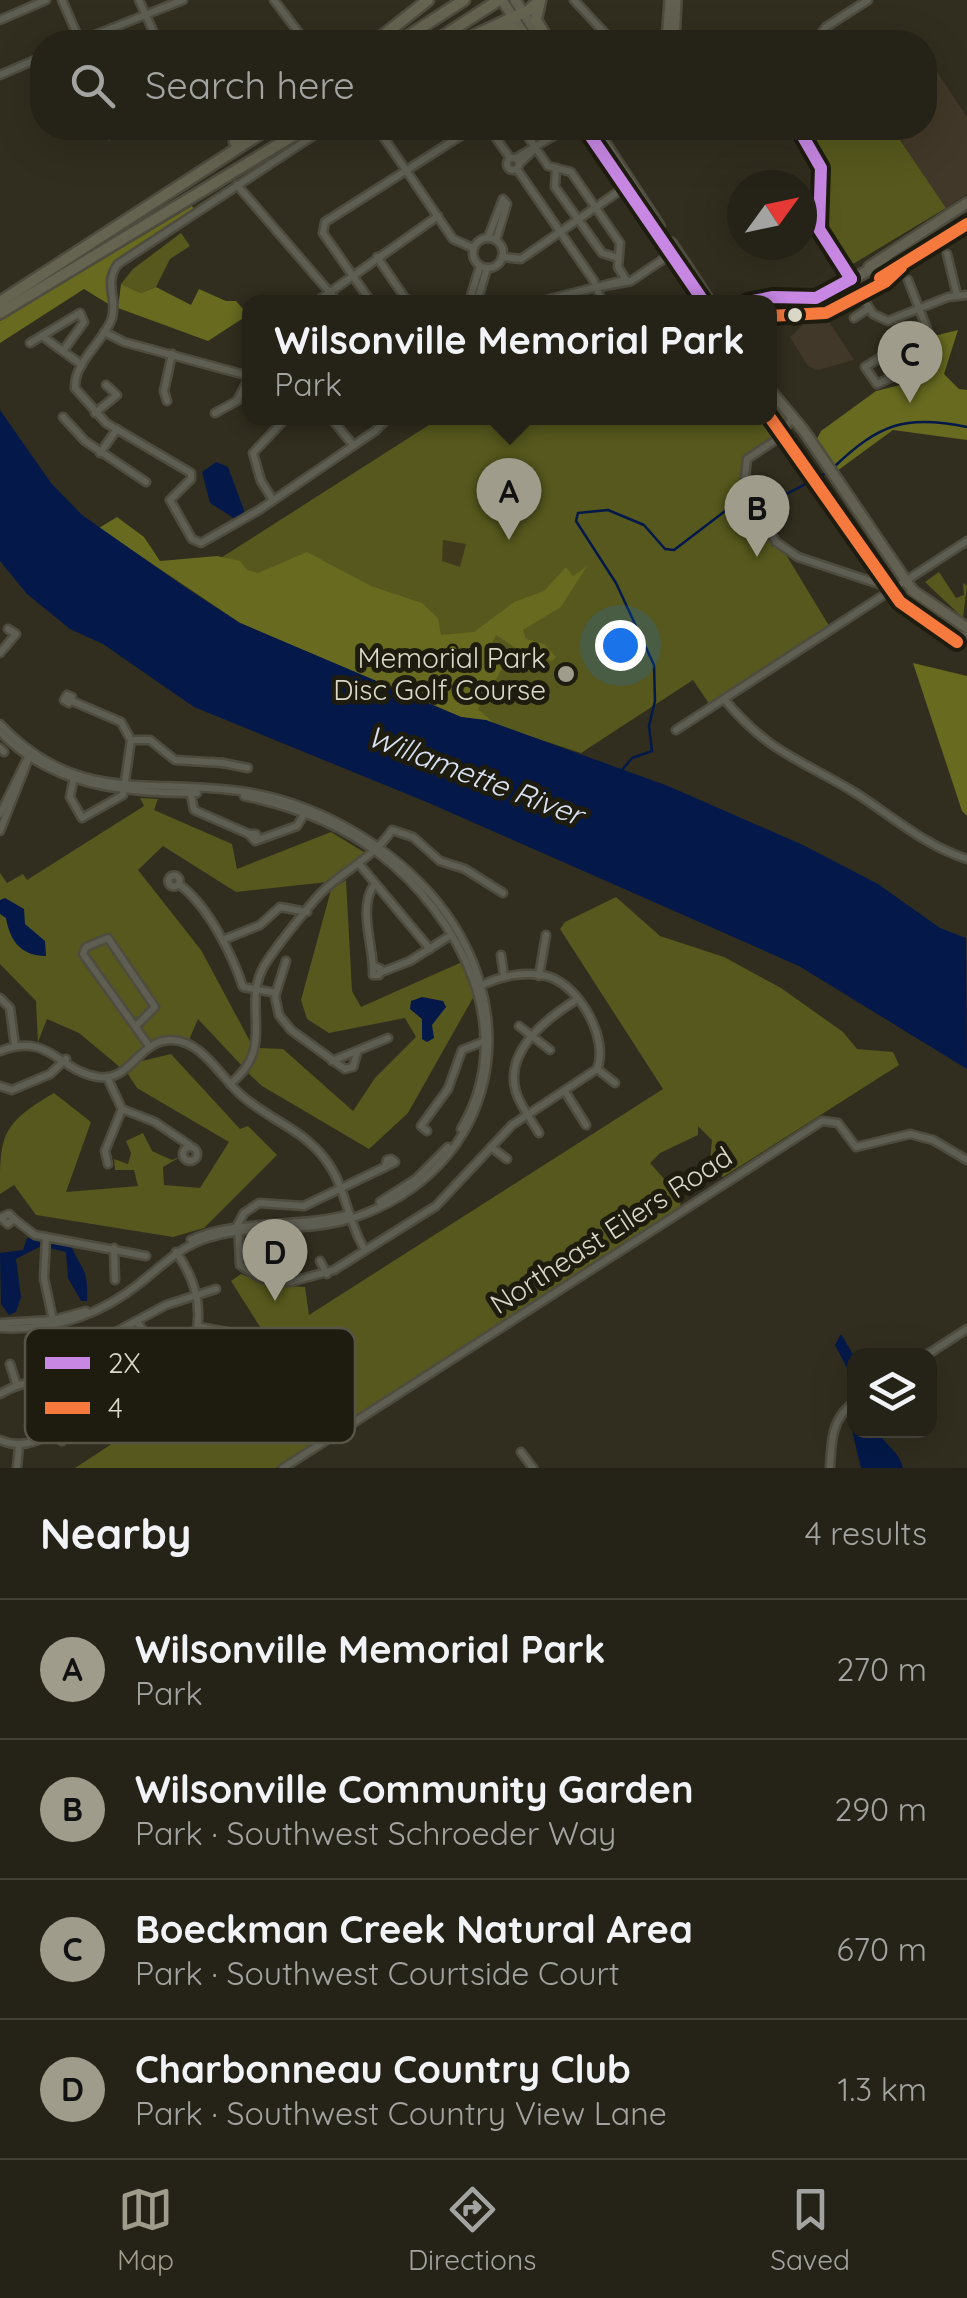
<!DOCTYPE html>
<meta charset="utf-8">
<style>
body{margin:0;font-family:Quicksand,sans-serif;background:#312f24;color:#f1f3f6}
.controls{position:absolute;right:30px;bottom:30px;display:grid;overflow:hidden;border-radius:20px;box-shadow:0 10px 40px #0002}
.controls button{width:90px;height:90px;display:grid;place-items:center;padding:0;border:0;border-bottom:2px solid #423f36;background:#252217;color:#f1f3f6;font:50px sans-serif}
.compass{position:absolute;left:727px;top:170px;width:90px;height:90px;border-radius:50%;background:#252217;box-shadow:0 10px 40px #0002;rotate:57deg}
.you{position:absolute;left:620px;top:645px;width:35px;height:35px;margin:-25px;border:8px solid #fff;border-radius:50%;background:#1a73e8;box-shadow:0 0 0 15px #1a73e833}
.badge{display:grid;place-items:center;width:65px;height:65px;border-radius:50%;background:#9f9c8c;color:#111;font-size:32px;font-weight:700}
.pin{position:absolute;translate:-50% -82px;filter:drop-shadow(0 2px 5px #0008)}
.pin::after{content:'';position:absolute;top:52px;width:35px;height:30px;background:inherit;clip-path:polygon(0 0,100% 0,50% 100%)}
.popup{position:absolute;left:242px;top:295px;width:535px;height:130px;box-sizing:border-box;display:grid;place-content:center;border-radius:20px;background:#252217;filter:drop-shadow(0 2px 8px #0005);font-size:32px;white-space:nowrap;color:#a3a4a1}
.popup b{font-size:38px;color:#f1f3f6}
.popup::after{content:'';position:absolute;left:50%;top:100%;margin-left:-20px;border:20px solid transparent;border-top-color:#252217}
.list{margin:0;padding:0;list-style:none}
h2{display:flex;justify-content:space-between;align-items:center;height:130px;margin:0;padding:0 40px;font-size:42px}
h2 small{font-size:32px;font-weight:400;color:#a3a4a1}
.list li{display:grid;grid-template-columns:65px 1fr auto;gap:30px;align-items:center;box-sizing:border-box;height:140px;padding:0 40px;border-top:2px solid #423f36}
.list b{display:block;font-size:38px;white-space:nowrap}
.list p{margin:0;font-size:32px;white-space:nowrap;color:#a3a4a1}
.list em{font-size:32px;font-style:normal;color:#a3a4a1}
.icon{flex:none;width:55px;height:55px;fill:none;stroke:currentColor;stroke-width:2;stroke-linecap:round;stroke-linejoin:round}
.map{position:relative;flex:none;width:967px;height:1468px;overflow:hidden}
.search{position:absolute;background:#252217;box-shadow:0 10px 40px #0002;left:30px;right:30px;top:30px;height:110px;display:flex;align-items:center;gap:25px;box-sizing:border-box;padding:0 35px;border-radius:40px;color:#a3a4a1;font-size:38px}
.sheet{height:690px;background:#252217}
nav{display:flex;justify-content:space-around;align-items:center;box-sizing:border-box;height:140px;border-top:2px solid #423f36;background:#252217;font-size:28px;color:#a3a4a1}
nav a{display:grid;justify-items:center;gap:5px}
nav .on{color:#9f9c8c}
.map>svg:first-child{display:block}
</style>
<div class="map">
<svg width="967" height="1468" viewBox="0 0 967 1468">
<rect width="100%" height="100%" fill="#312e1f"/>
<g fill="#423829">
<polygon points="933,66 967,117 967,194 946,208 896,133 903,128 924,128 925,72"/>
<polygon points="823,302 826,317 854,360 818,370 808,366 790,337 802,326 795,304"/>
</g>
<g fill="#56581d">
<polygon points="804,128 892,128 946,208 848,267 825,228 826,163"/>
<polygon points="181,233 190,246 170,259 156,287 141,293 121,284 133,269"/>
<polygon points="769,399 787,418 778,436 744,459 740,483 774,533 771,546 782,548 831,629 710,705 693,680 581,753 507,729 183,582 429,425 431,418 769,418"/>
<polygon points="939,572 956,598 964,595 963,583 967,586 963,618 925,582"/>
<polygon points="140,798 158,799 154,810 232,844 237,869 331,832 367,854 328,882 236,892 163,846 138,870 201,950 252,1045 242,1066 198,1019 189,1040 153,1039 121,1068 79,1033 47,1019 38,1042 36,1001 0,964 0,873 7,883 23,874 27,880 144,806"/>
<polygon points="346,880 352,991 361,1007 462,962 474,996 408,1113 369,1149 262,1086 248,1073 259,1048 283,1049 353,1111 375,1078 416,1037 405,1018 329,1033 307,1019 301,1000 331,890"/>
<polygon points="616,897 660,936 724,957 781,988 843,1032 857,1049 893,1052 899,1065 723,1177 709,1171 712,1140 698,1126 698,1135 660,1153 650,1163 681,1198 680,1207 276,1468 75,1468 269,1341 231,1281 241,1274 269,1285 305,1287 309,1315 663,1089 560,929 565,922"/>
<path d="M171,1054L240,1129L248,1126L277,1155L204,1228L173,1237L36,1215L14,1185L0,1194C0,1135 1,1124 54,1093L91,1122L66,1192L138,1186L134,1170H115L114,1159L128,1164L131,1153L126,1141L143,1133L152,1151L172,1160L182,1156L163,1167L164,1185L200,1188L229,1142L137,1088L128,1074L138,1062Z"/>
</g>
<g fill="#676a1f">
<polygon points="192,206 194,209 113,266 107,279 110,305 84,289 0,343 0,321"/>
<polygon points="121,284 141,293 156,287 191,305 199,289 226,301 236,301 248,315 208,341 118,308"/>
<polygon points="958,330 944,374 959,389 967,390 967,440 893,430 837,471 817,439 821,431 876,391 912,382 926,338"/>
<polygon points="117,517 144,537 160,561 217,556 240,561 247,570 258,573 307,552 371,586 422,603 438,618 441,635 474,632 514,602 544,591 566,567 573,576 587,566 561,607 523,630 526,639 544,644 556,657 552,661 517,649 496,635 491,645 502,669 478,709 495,724 461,717 240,623 99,528"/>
<polygon points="913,663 967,676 967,816 962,811"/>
</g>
<polygon fill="#41391c" points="443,540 466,544 460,567 442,561"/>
<g fill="#041949">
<polygon points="0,410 51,483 82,515 186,588 240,623 461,717 486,720 668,786 803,845 878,884 940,928 966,938 967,1069 799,966 429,803 194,707 103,644 70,629 27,594 0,561"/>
<polygon points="216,462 228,467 245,513 235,519 210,503 202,472"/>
<path d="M5,898L24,909L25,924L45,941L46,956C22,956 10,942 6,918L0,914V900Z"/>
<polygon points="422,997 443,1001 446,1007 432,1025 434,1038 427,1042 422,1039 422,1019 410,1009 411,1001"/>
<polygon points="27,1238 40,1240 41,1246 16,1259 21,1297 16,1312 9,1315 1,1304 0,1253 23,1250"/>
<path d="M51,1242L71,1245C80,1269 89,1267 87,1301H81L68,1278L66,1252L49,1248Z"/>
<polygon points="841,1334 854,1356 854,1381 835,1345"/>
<path d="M854,1413V1430L878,1431C885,1446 898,1449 903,1468H861L850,1422Z"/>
</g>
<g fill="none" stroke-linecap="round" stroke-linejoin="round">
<g stroke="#041949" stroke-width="2.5">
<path d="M834,467C879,424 906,414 967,427"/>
<polyline points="622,770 632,758 652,751 649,726 655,701 654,665 616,583 576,521 578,513 608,510 644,525 665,549 674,550 733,505 779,498 828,472"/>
</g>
<g stroke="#4e4c3f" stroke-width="11">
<g id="minor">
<polyline points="62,0 80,41"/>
<polyline points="139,0 158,42"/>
<polyline points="274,0 305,41"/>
<polyline points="574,0 613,42"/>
<polyline points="0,20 46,0"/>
<polyline points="77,42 183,0"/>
<polyline points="815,42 826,27 868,0"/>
<polyline points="0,75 42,57"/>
<polyline points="106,128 109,135"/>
<path d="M325,128L118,264C103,284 118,297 112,318C104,342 74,361 75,388L106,423L191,473V479L170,500L192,539L201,543L259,510L375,431L388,418"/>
<polyline points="382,128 384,138 453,239 473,248"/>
<polyline points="489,128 510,158"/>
<polyline points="522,128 548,166 571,172 620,243 618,267 626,280"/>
<polyline points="798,128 821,168 819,229 873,314 888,321 948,297 967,295"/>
<circle cx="513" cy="164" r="6"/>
<polyline points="516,158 567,128"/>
<polyline points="520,163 536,148"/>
<polyline points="556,168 555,187 602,253 618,258"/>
<polyline points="517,169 594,281 602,302"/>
<polyline points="237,185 338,302"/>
<circle cx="488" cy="253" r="15"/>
<polyline points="488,238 503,199 507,204 496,240"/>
<polyline points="947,254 957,295"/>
<polyline points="377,257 405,298 413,302"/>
<polyline points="502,257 521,259 625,187"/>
<polyline points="594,288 631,281 671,254"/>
<polyline points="316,302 438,216"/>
<polyline points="371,302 323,233 325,222 473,128"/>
<polyline points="469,302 480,266"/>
<polyline points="477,302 487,268"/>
<polyline points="538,302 625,280"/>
<polyline points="854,318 869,308"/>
<polyline points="104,332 124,342 249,376"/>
<polyline points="42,336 82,365"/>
<polyline points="30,343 80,313 84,322 63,351"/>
<polyline points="898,374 877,384 865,367 927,329 908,280"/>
<polyline points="167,401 164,391 172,354"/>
<polyline points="95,413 117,395 106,385"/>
<polyline points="215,413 237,401 249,378"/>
<polyline points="793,416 780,437 747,459 744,486 776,542 798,557 894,589"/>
<polyline points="63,417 85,441 146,482"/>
<polyline points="331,418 353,445"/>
<polyline points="100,453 117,429"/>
<polyline points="273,500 261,481 253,453 286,418"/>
<polyline points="956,634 967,636"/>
<polyline points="0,653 16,634 8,629"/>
<polygon points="67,695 72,697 69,703 64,700"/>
<path d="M724,699C769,753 798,758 854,792C891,815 925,846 967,859"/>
<polyline points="72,701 121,722 131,740"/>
<path d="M0,724C78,806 148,777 246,792C314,803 381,840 428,891C530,1005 502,1170 350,1219C302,1234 245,1223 202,1240C178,1249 159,1268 140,1283C99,1316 52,1331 0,1328"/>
<polyline points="676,730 967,541"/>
<path d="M0,732C53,787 123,793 197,793"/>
<polyline points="131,740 150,740 175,760 223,763 212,762"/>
<polyline points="0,748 4,752"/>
<polyline points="223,763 248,768"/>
<polyline points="74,777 70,797 82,818 123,795 131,740"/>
<polyline points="190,790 194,810 249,834"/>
<path d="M244,796C291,806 340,824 378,853C460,915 520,1032 461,1129"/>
<polyline points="0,814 29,755"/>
<polyline points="0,831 30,755"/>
<polyline points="259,839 256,834 249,834 255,841 297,826 306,811"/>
<polyline points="360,865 430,949"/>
<circle cx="174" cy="881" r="5.5"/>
<path d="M180,885C208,906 232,954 243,987L276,993"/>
<path d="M374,885C357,909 375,950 373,975H379L381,969L374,966"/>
<polyline points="223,940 260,925 280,907 307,912"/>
<polyline points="501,955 504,976"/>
<polyline points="286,961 275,996 279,1015 291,1030 345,1069 353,1067 357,1053"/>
<polyline points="382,972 410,961 451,935"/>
<polyline points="539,976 546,935"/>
<polyline points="0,998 10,1008 15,1046"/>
<polyline points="137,1025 155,1007 108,938 86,947 83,954 149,1046"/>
<polyline points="519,1026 550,1050"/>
<path d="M0,1051C51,1032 58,1071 98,1077C131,1082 138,1041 170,1040C201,1039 220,1076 240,1094C267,1119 303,1129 325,1159C346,1186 347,1221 365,1250"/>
<polyline points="332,1061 388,1038"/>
<polyline points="597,1069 615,1083"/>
<polyline points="107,1077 122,1109 155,1122 189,1145"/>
<path d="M230,1084C276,1048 243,1010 262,970C268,956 312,902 323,891C347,868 373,858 392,830L413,837L440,861L465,869L503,893"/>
<polyline points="0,1086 12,1090 50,1074 66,1059"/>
<polyline points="566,1093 586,1125"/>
<polyline points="427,1131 421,1126 448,1089 462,1050 485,1041"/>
<path d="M539,1133C531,1120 521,1107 516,1092C504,1051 546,1019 576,1000"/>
<polyline points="491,1147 507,1159"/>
<circle cx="190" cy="1154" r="7"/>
<polygon points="391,1159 395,1162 385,1167 387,1160"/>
<polyline points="108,1164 105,1151 122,1109"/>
<path d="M385,1167L304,1206L259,1203L244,1213L238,1224L240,1265L260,1278L290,1282L334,1270L436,1206L512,1125L597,1069C609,1040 581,988 550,977C528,970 500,976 480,986"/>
<polyline points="380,1202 416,1179 448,1147"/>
<polyline points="0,1218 9,1214 14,1219 8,1224 1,1218"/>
<polyline points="14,1219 35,1235 146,1256"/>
<polyline points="46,1237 44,1278 53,1320"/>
<path d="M191,1240C233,1219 301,1228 350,1214"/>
<polyline points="114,1248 115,1280"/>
<polyline points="320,1261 327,1274"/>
<polyline points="278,1280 280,1264"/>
<polyline points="0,1323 53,1320 86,1311"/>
<polyline points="138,1323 146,1335"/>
<polyline points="199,1327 238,1334"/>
<polyline points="104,1340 111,1357"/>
<polyline points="925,1356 967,1329"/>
<polyline points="186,1359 198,1366"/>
<polyline points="10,1364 17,1386"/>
<polyline points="54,1385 73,1355 166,1305 216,1289"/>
<path d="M0,1394C57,1361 68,1407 109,1406C127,1405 143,1395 158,1385C207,1352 209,1298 176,1252"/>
<polyline points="105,1418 107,1406"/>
<polyline points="54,1430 62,1441"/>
<path d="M0,1440C34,1455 67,1425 84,1397"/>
<polyline points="521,1452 533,1468"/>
<polyline points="17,1468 19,1446"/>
<polyline points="283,1468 822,1121 838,1123 856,1147 910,1134 933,1140 967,1160"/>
<path d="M830,1468C831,1442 832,1417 854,1403"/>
</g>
</g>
<g stroke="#4e4c3f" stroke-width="14">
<g id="major">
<polyline points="502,0 529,42"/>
<polyline points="515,0 542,42"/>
<polyline points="667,42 670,0"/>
<polyline points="674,42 676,0"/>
<polyline points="585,128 704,302"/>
<polyline points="595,128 659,226"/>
<polyline points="671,243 710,302"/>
<polyline points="869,267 967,203"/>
<polyline points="748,302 773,297 819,297 875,267 889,254"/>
<polyline points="769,389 804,431 913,591 967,628"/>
</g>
</g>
<g stroke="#4e4c3f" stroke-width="15">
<g id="highway">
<polyline points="540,1 536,20 549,42"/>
<polyline points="499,25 522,32"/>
<polyline points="375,42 428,0"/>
<polyline points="399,42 464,0"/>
<polyline points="434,42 499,0"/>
<polyline points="460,42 529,10 540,0"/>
<polyline points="235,142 254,128"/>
<polyline points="0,302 269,128"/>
<polyline points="0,313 306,128"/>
</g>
</g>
<use href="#minor" stroke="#5f5e52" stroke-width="6"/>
<use href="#major" stroke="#626151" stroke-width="9"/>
<use href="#highway" stroke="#656451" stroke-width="10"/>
<g stroke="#1e1c0f" stroke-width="20">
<g id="bus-1">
<polyline points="585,128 704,302"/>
<polyline points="798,128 821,168 819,229 851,279"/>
<polyline points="748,302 773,297 816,298 851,279"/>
</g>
</g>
<g stroke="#1e1c0f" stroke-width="20">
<g id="bus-2">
<polyline points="880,278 967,224"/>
<polyline points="769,316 826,313 885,282 901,267"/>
<polyline points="769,416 900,602 957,642"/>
</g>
</g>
<use href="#bus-1" stroke="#c787e3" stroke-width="12"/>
<use href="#bus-2" stroke="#f6793e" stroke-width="12"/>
</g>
<circle fill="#dad8c7" stroke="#1e1c0f" stroke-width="4" cx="795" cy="315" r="9"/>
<circle fill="#9f9c8c" stroke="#1e1c0f" stroke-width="4" cx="566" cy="674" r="10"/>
<g text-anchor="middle" stroke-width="10" stroke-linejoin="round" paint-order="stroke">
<g font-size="28" fill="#dad8c7" stroke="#1e1c0f" text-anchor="end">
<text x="546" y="668">Memorial Park<tspan x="546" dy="32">Disc Golf Course</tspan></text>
</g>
<g font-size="28" fill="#dad8c7" stroke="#1e1c0f">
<text transform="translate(611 1230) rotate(-33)" y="10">Northeast Eilers Road</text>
</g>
<g font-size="30" font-style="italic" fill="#d8e2f4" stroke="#1e1c0f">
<text transform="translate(475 776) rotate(21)" y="10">Willamette River</text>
</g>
</g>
<rect x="25" y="1328" width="330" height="115" rx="15" fill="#1e1c0f" stroke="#565446" stroke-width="2.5"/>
<rect x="45" y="1357" width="45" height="12" fill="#c787e3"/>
<rect x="45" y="1402" width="45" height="12" fill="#f6793e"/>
<g font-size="28" fill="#dad8c7">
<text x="108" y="1373">2X</text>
<text x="108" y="1418">4</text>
</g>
</svg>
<div class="controls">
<button><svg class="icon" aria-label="layers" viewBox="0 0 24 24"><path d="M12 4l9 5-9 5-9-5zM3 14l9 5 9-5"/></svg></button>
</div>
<svg class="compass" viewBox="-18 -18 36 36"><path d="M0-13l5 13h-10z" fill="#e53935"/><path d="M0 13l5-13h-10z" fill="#a3a4a1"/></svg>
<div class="you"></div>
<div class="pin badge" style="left:509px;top:540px">A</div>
<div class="popup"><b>Wilsonville Memorial Park</b>Park</div>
<div class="pin badge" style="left:757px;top:557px">B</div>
<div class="pin badge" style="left:910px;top:403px">C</div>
<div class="pin badge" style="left:275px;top:1301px">D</div>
<div class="search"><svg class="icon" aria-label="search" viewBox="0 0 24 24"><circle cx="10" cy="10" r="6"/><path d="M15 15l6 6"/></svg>Search here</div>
</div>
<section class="sheet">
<h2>Nearby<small>4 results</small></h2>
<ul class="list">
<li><span class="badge">A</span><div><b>Wilsonville Memorial Park</b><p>Park</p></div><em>270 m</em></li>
<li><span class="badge">B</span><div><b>Wilsonville Community Garden</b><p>Park · Southwest Schroeder Way</p></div><em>290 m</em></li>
<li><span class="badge">C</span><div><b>Boeckman Creek Natural Area</b><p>Park · Southwest Courtside Court</p></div><em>670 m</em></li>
<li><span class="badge">D</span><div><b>Charbonneau Country Club</b><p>Park · Southwest Country View Lane</p></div><em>1.3 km</em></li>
</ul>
</section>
<nav>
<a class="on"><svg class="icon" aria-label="map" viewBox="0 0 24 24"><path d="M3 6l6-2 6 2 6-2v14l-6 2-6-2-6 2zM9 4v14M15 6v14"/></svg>Map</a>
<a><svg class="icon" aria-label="directions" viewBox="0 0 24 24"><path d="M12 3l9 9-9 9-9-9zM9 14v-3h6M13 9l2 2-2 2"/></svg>Directions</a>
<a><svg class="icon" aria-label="saved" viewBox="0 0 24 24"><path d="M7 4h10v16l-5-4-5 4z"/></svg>Saved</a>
</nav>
